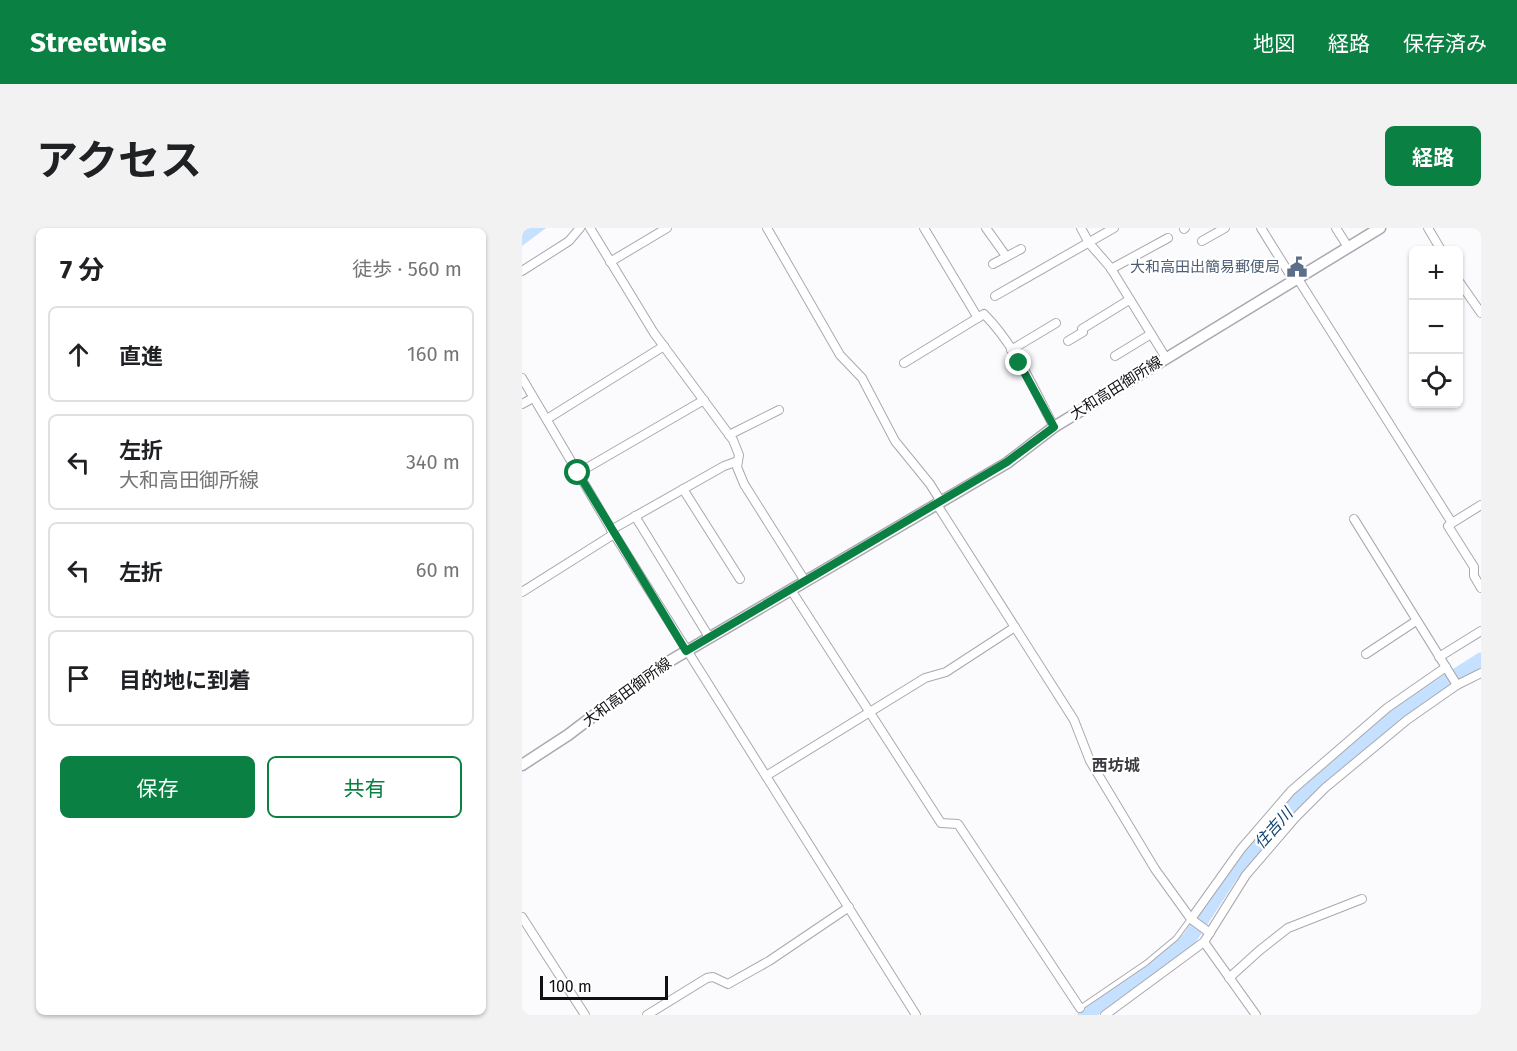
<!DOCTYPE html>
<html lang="ja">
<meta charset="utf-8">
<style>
body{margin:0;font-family:"Fira Sans","Noto Sans JP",sans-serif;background:#f2f2f2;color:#202124}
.controls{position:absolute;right:18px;top:18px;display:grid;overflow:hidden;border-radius:9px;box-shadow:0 2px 4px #0004}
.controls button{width:54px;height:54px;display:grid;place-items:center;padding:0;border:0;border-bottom:2px solid #e0e0e0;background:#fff;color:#202124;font:30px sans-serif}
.scale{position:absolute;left:18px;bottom:15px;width:128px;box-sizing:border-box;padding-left:6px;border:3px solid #101013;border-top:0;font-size:16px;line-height:21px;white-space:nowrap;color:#101013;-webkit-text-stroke:4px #fff;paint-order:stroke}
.stop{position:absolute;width:18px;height:18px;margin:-14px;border:4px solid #0b8043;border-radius:50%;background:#fff}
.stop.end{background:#0b8043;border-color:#fff;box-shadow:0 2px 6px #0008}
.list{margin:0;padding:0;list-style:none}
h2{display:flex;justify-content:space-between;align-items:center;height:78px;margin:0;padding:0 24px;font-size:26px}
h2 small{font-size:20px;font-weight:400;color:#757577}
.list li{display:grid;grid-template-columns:39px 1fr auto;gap:18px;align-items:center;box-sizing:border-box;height:96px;margin:0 12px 12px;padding:0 12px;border:2px solid #e0e0e0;border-radius:9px}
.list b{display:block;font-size:22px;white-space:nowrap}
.list p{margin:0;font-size:20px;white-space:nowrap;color:#757577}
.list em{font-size:20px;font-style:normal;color:#757577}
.actions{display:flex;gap:12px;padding:18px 24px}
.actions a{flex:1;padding:14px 0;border:2px solid #0b8043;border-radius:9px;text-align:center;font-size:21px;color:#0b8043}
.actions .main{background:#0b8043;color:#fff}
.icon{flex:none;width:33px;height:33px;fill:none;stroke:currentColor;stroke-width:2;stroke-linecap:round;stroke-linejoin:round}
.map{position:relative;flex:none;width:959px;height:787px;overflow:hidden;border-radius:9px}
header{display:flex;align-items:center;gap:36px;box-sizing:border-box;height:84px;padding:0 30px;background:#0b8043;color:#fff}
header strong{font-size:28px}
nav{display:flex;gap:33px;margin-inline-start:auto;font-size:21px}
.intro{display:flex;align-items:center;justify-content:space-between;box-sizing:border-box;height:144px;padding:0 36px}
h1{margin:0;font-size:42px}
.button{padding:15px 27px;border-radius:9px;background:#0b8043;color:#fff;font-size:21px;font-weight:700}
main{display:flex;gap:36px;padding:0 36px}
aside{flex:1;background:#fff;border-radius:9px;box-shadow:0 2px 4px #0004}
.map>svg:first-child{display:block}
</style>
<header>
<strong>Streetwise</strong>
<nav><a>地図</a><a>経路</a><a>保存済み</a></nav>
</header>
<div class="intro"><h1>アクセス</h1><a class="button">経路</a></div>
<main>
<aside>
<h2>7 分<small>徒歩 · 560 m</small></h2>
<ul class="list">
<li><svg class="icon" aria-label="ahead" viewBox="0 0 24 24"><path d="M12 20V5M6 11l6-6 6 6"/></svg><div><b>直進</b></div><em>160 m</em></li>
<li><svg class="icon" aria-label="left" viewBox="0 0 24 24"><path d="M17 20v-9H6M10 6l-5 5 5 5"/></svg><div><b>左折</b><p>大和高田御所線</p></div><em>340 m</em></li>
<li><svg class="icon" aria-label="left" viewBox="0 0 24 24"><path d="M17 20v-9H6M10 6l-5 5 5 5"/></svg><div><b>左折</b></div><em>60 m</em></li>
<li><svg class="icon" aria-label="arrive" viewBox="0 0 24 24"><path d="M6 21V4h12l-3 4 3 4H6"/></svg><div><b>目的地に到着</b></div></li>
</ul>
<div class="actions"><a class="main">保存</a><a>共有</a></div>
</aside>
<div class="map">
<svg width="959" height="787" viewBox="0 0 959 787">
<rect width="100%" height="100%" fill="#fbfbfe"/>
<polygon fill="#c6e1ff" points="0,0 24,0 0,18"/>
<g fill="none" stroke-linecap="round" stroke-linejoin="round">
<polyline stroke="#c6e1ff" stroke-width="15" points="563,787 632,739 667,711 708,648 749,600 786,561 874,486 959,432"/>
<g stroke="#a9a8b0" stroke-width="6">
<polyline id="lane" points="558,780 624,735 654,710 668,691"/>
</g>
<g stroke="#a9a8b0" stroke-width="10">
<g id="street">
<polyline points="68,0 132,105 211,212 217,227 215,239 222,256 283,353"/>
<polyline points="245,0 318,127 340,150 373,213 408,256 418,272"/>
<polyline points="402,0 456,90"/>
<polyline points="464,0 484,28"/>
<polyline points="559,0 567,15 588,39 644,130"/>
<polyline points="739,0 772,53"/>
<polyline points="814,0 826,19"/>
<polyline points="906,0 919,22"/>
<polyline points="662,1 663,0"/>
<polyline points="680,13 703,0"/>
<polyline points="88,34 145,0"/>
<polyline points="471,36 499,21"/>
<polyline points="589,41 646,10"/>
<polyline points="0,43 47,13 58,0"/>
<polyline points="776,51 930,295 926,298 952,339 952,348 959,360"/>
<polyline points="936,52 959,85"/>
<polyline points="473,68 592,0"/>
<polyline points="546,113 561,104 560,101 607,72"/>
<polyline points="489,122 534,95"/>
<polyline points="593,128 629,106"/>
<path d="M382,135L462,86C493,117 512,161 532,199"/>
<polyline points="0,150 92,306 394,787"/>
<polyline points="0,176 11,170"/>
<polyline points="25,191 142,118"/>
<polyline points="207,207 257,182"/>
<polyline points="56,245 182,172"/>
<polyline points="161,261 218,351"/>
<polyline points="414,275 552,492 568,533 633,641 669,691 688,705"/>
<polyline points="113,288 187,409"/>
<polyline points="832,291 935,457"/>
<polyline points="930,295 959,277"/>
<polyline points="89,302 202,238 216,233"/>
<polyline points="269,362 419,595 436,596 558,780"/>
<polyline points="0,364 92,306"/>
<polyline points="844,426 894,393"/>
<polyline points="917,429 959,403"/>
<polyline points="244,548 403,450 424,444 493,399"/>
<polyline points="0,689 63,787"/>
<polyline points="669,691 719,621 769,563 865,480 924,439"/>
<polyline points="682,714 734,787"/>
<polyline points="707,750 738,722 766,700 840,671"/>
<polyline points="125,787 185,750 191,749 206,756 247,733 327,679"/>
<polyline points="583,787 682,714 724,647 773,590 803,560 885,492 935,457 959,445"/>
</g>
</g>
<g stroke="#a9a8b0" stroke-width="13">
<polyline id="secondary" points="0,537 46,507 129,444 485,235 532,199 858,0"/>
</g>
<use href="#lane" stroke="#fff" stroke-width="4"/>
<use href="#street" stroke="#fff" stroke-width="8"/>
<use href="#secondary" stroke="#fff" stroke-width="10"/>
</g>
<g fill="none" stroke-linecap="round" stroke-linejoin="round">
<polyline stroke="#0b8043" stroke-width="8" points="56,245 164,423 485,234 532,199 497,135"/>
</g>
<defs>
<g id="civic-bare" transform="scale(1.62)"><path d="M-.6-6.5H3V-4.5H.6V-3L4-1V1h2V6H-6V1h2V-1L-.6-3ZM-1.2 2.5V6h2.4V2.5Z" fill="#5c6f8a" stroke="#fff" stroke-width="2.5" paint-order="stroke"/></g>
</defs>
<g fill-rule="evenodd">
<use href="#civic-bare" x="775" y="39"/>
</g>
<g text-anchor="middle" stroke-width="4.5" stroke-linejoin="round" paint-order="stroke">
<g font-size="15" fill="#4e5e75" stroke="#fff" text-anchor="end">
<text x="758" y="44">大和高田出簡易郵便局</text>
</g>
<g font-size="15" fill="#101013" stroke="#fff">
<text transform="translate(594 160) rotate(-32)" y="5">大和高田御所線</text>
<text transform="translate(105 464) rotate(-36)" y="5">大和高田御所線</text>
</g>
<g font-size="16" font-weight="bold" fill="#3c3c42" stroke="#fff">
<text x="594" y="543">西坊城</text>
</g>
<g font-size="16" font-style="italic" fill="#11416f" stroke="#fff">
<text transform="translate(751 600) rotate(-48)" y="6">住吉川</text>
</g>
</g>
</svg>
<div class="controls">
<button>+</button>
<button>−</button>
<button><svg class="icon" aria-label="locate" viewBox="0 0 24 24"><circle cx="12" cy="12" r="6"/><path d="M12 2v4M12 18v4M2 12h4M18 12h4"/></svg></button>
</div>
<div class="scale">100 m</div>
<div class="stop" style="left:56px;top:245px"></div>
<div class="stop end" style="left:497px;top:135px"></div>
</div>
</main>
